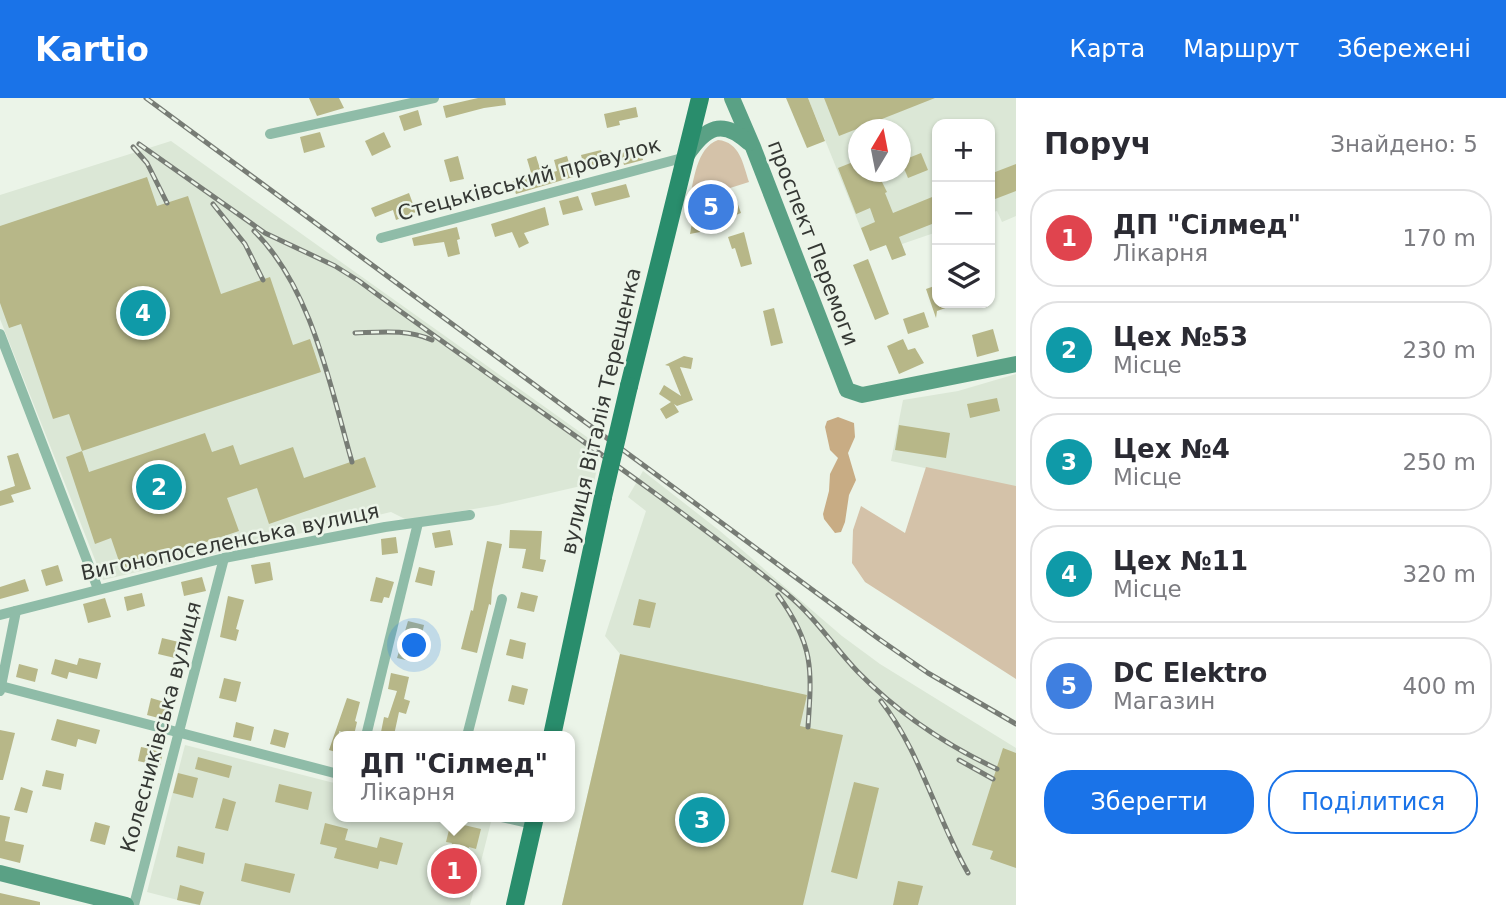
<!DOCTYPE html>
<html lang="uk">
<meta charset="utf-8">
<style>
body{margin:0;font-family:"DejaVu Sans",sans-serif;background:#f2f2f3;color:#2b2b33}
.controls{position:absolute;right:21px;top:21px;display:grid;overflow:hidden;border-radius:14px;box-shadow:0 2px 5px #0004}
.controls button{width:63px;height:63px;display:grid;place-items:center;padding:0;border:0;border-bottom:2px solid #e1e1e2;background:#fff;color:#2b2b33;font:35px sans-serif}
.compass{position:absolute;left:848px;top:21px;width:63px;height:63px;border-radius:50%;background:#fff;box-shadow:0 2px 5px #0004;rotate:10deg}
.you{position:absolute;left:415px;top:548px;width:24px;height:24px;margin:-18px;border:5px solid #fff;border-radius:50%;background:#1a73e8;box-shadow:0 0 0 10px #1a73e833}
.badge{display:grid;place-items:center;width:46px;height:46px;border-radius:50%;background:#1a73e8;color:#fff;font-size:23px;font-weight:700}
.pin{position:absolute;translate:-50% -50%;border:4px solid #fff;box-shadow:0 2px 7px #0006}
.popup{position:absolute;left:333px;top:633px;width:242px;height:91px;box-sizing:border-box;display:grid;place-content:center;border-radius:14px;background:#fff;filter:drop-shadow(0 2px 5px #0005);font-size:23px;white-space:nowrap;color:#7c7c81}
.popup b{font-size:26px;color:#2b2b33}
.popup::after{content:'';position:absolute;left:50%;top:100%;margin-left:-14px;border:14px solid transparent;border-top-color:#fff}
.list{margin:0;padding:0;list-style:none}
h2{display:flex;justify-content:space-between;align-items:center;height:91px;margin:0;padding:0 28px;font-size:30px}
h2 small{font-size:23px;font-weight:400;color:#7c7c81}
.list li{display:grid;grid-template-columns:46px 1fr auto;gap:21px;align-items:center;box-sizing:border-box;height:98px;margin:0 14px 14px;padding:0 14px;border:2px solid #e1e1e2;border-radius:28px}
.list b{display:block;font-size:26px;white-space:nowrap}
.list p{margin:0;font-size:23px;white-space:nowrap;color:#7c7c81}
.list em{font-size:23px;font-style:normal;color:#7c7c81}
.actions{display:flex;gap:14px;padding:21px 28px}
.actions a{flex:1;padding:16px 0;border:2px solid #1a73e8;border-radius:28px;text-align:center;font-size:24px;color:#1a73e8}
.actions .main{background:#1a73e8;color:#fff}
.icon{flex:none;width:38px;height:38px;fill:none;stroke:currentColor;stroke-width:2;stroke-linecap:round;stroke-linejoin:round}
.map{position:relative;flex:none;width:1016px;height:807px;overflow:hidden}
header{display:flex;align-items:center;gap:42px;box-sizing:border-box;height:98px;padding:0 35px;background:#1a73e8;color:#fff}
header strong{font-size:33px}
nav{display:flex;gap:38px;margin-inline-start:auto;font-size:24px}
main{display:flex}
aside{flex:1;background:#fff}
.map>svg:first-child{display:block}
</style>
<header>
<strong>Kartio</strong>
<nav><a>Карта</a><a>Маршрут</a><a>Збережені</a></nav>
</header>
<main>
<div class="map">
<svg width="1016" height="807" viewBox="0 0 1016 807">
<rect width="100%" height="100%" fill="#ebf4e8"/>
<g fill="#dbe7d6" fill-rule="evenodd">
<path d="M808,0H1016V118L1002,124L997,113L990,115V26H937V134L902,146L906,157L892,162L886,147L870,153ZM858,32H900V74H858Z"/>
<polygon points="171,43 601,349 594,385 498,407 407,422 391,414 103,482 0,221 0,97"/>
<polygon points="1016,276 1016,389 891,363 903,302 958,293"/>
<polygon points="643,373 720,433 842,538 880,566 1016,650 1016,807 562,807 620,556 605,538 646,413 628,399"/>
<polygon points="185,647 338,686 338,719 469,719 491,724 470,807 197,807 147,794"/>
</g>
<g fill="#d4c2a9">
<path d="M718,42C740,44 743,66 749,84L689,103C694,83 696,50 718,42Z"/>
<polygon points="926,369 1016,388 1016,581 865,484 852,465 853,432 861,408 905,435"/>
</g>
<polygon fill="#c8ac84" points="838,319 854,325 855,339 848,355 856,382 849,397 845,424 841,434 835,435 824,421 823,416 829,393 830,376 838,360 830,352 825,329 827,323"/>
<g fill="#b7b788">
<polygon points="309,0 339,0 344,10 317,18"/>
<polygon points="478,0 505,0 506,7 484,10 446,20 443,8"/>
<polygon points="786,0 808,0 825,43 807,50"/>
<polygon points="824,0 935,0 839,38"/>
<polygon points="636,9 638,19 619,23 620,27 607,30 604,16"/>
<polygon points="418,12 422,27 404,33 399,18"/>
<polygon points="320,34 325,49 304,55 300,39"/>
<polygon points="384,34 391,49 372,58 365,43"/>
<polygon points="640,50 643,62 624,67 621,55"/>
<polygon points="601,52 605,67 585,72 581,57"/>
<polygon points="921,55 928,72 908,80 901,63"/>
<polygon points="458,58 464,81 450,84 444,62"/>
<polygon points="536,58 542,77 557,73 554,62 567,58 573,79 516,96 512,84 532,78 527,61"/>
<polygon points="858,62 858,74 877,74 887,94 885,95 893,115 937,97 937,124 899,139 906,157 892,162 886,147 870,153 861,130 875,124 870,110 856,116 838,70"/>
<polygon points="1016,66 1016,93 990,103 990,76"/>
<polygon points="147,79 157,108 188,98 221,196 270,179 293,247 310,241 321,274 82,353 69,316 53,321 21,226 9,230 0,205 0,128"/>
<polygon points="626,86 630,99 595,108 591,95"/>
<polygon points="409,95 416,114 396,122 393,112 375,119 371,110"/>
<polygon points="578,98 583,112 563,117 559,103"/>
<polygon points="736,101 741,115 713,126 715,131 690,136 694,114"/>
<polygon points="545,109 549,127 524,135 529,145 519,150 512,134 495,139 491,126"/>
<polygon points="457,129 460,141 457,142 460,156 448,159 444,144 414,148 412,140"/>
<polygon points="744,134 752,166 741,169 735,150 732,151 728,139"/>
<polygon points="868,161 889,216 875,222 853,167"/>
<polygon points="937,187 937,205 957,206 937,213 936,220 926,191"/>
<polygon points="774,210 783,245 771,248 763,213"/>
<polygon points="924,214 929,229 908,236 903,221"/>
<polygon points="993,231 999,253 977,259 972,237"/>
<polygon points="903,241 908,252 915,250 924,265 899,276 887,248"/>
<polygon points="684,258 693,260 691,271 680,269 693,302 677,308 674,306 679,314 666,321 660,311 671,304 659,296 664,287 681,298 669,268 665,267"/>
<polygon points="997,300 1000,313 970,320 967,306"/>
<polygon points="899,327 950,335 946,360 895,352"/>
<polygon points="205,335 212,354 233,347 240,367 293,349 304,380 365,359 376,389 269,426 257,390 227,400 239,433 122,472 111,440 95,446 66,359 82,353 89,374"/>
<polygon points="18,355 31,391 11,397 14,404 0,408 0,393 15,388 7,358"/>
<polygon points="450,432 453,447 435,450 432,435"/>
<polygon points="510,432 542,433 540,461 546,462 543,474 522,470 526,451 509,450"/>
<polygon points="396,439 398,455 382,457 381,441"/>
<polygon points="487,443 502,446 492,492 491,507 489,506 477,555 461,551 471,512 473,513"/>
<polygon points="270,464 273,482 255,486 251,467"/>
<polygon points="58,467 63,483 46,488 41,472"/>
<polygon points="419,469 435,473 432,488 415,484"/>
<polygon points="202,479 206,493 184,498 181,484"/>
<polygon points="376,479 394,484 389,500 384,499 382,505 370,503"/>
<polygon points="25,481 29,493 0,501 0,489"/>
<polygon points="521,494 538,498 534,514 517,510"/>
<polygon points="142,495 145,508 127,513 124,499"/>
<polygon points="228,498 244,502 236,531 239,532 236,543 220,539"/>
<polygon points="105,500 111,519 88,525 83,506"/>
<polygon points="639,501 656,505 650,530 633,527"/>
<polygon points="408,523 424,527 421,541 415,539 410,563 397,560"/>
<polygon points="162,540 179,544 175,560 158,556"/>
<polygon points="510,541 526,545 523,561 506,557"/>
<polygon points="620,556 807,597 800,628 843,637 803,807 562,807"/>
<polygon points="79,560 101,565 97,581 69,574 67,581 51,576 55,561 77,567"/>
<polygon points="19,566 38,571 35,584 16,579"/>
<polygon points="391,575 409,579 404,601 410,603 406,616 399,614 394,637 381,634 384,619 388,620 397,593 388,591"/>
<polygon points="224,580 241,584 236,604 219,600"/>
<polygon points="512,587 528,591 524,607 508,603"/>
<polygon points="151,600 171,606 166,622 147,617"/>
<polygon points="347,600 360,604 355,623 357,624 354,637 339,633 339,655 329,652"/>
<polygon points="57,621 100,632 96,646 78,641 76,649 51,642"/>
<polygon points="236,624 254,629 251,643 233,639"/>
<polygon points="274,631 289,635 285,650 270,646"/>
<polygon points="0,632 15,635 3,682 0,682"/>
<polygon points="154,642 165,645 160,668 138,663 141,649 152,651"/>
<polygon points="1003,650 1016,655 1016,770 990,761 993,753 972,747"/>
<polygon points="198,659 232,668 229,680 195,671"/>
<polygon points="46,672 64,676 61,692 42,688"/>
<polygon points="178,675 198,680 193,700 173,695"/>
<polygon points="854,684 879,690 857,781 831,774"/>
<polygon points="279,686 312,694 308,712 275,704"/>
<polygon points="21,689 33,693 27,715 14,712"/>
<polygon points="223,700 236,704 228,733 215,730"/>
<polygon points="0,717 10,719 5,743 24,747 20,765 0,760"/>
<polygon points="95,724 110,728 105,747 90,743"/>
<polygon points="451,724 481,731 476,751 469,749 457,799 440,795 452,745 446,744"/>
<polygon points="325,725 348,731 345,742 377,750 380,739 403,745 397,767 380,763 378,771 334,760 337,750 320,746"/>
<polygon points="178,748 205,755 203,766 176,759"/>
<polygon points="245,765 295,776 290,795 241,783"/>
<polygon points="898,783 923,788 918,807 893,807"/>
<polygon points="180,787 204,794 200,807 177,802"/>
<polygon points="0,795 40,804 40,807 0,807"/>
</g>
<g fill="none" stroke-linecap="round" stroke-linejoin="round">
<g stroke="#8fbca8" stroke-width="10">
<polyline points="270,36 434,0"/>
<polyline points="381,140 686,59"/>
<polyline points="0,236 98,491"/>
<polyline points="0,517 224,460 385,429 470,417"/>
<polyline points="1,588 338,676"/>
<polyline points="0,593 16,513"/>
<polyline points="366,638 418,425"/>
<polyline points="467,638 502,501"/>
<polyline points="502,719 533,726"/>
<polyline points="134,807 224,460"/>
</g>
<g stroke="#5aa185" stroke-width="16">
<polyline points="732,0 753,49 847,292 862,297 1016,266"/>
<path d="M687,57C706,29 722,20 749,45"/>
<polyline points="0,775 126,807"/>
</g>
<g stroke="#298d6c" stroke-width="18">
<polyline points="629,288 700,0"/>
<polyline points="552,638 603,399"/>
<polyline points="515,807 535,719"/>
</g>
<g stroke="#777c75" stroke-width="5">
<g id="rail">
<polyline points="146,0 879,541 928,575 1016,626"/>
<path d="M139,46L265,135L335,168L359,183C501,288 649,385 787,496C815,519 834,549 858,574C898,615 946,647 997,671"/>
<polyline points="133,49 147,65 167,105"/>
<polyline points="213,106 245,146 263,182"/>
<path d="M254,133C312,190 330,288 352,364"/>
<path d="M355,235C382,234 407,231 432,242"/>
<path d="M778,497C814,547 812,571 808,629"/>
<path d="M881,603C920,653 936,719 968,775"/>
<polyline points="959,662 993,681"/>
</g>
</g>
<use href="#rail" stroke="#ebf4e8" stroke-width="2.5" stroke-dasharray="8" stroke-linecap="butt"/>
<polyline stroke="#298d6c" stroke-width="18" points="603,399 629,288"/>
</g>
<g text-anchor="middle" stroke-width="5" stroke-linejoin="round" paint-order="stroke">
<g font-size="21" fill="#353834" stroke="#ebf4e8">
<text transform="translate(529 81) rotate(-15)" y="7">Стецьківський провулок</text>
<text transform="translate(813 145) rotate(69)" y="7">проспект Перемоги</text>
<text transform="translate(601 313) rotate(-77)" y="7">вулиця Віталія Терещенка</text>
<text transform="translate(230 444) rotate(-12)" y="7">Вигонопоселенська вулиця</text>
<text transform="translate(161 629) rotate(-75)" y="7">Колесниківська вулиця</text>
</g>
</g>
</svg>
<div class="controls">
<button>+</button>
<button>−</button>
<button><svg class="icon" aria-label="layers" viewBox="0 0 24 24"><path d="M12 4l9 5-9 5-9-5zM3 14l9 5 9-5"/></svg></button>
</div>
<svg class="compass" viewBox="-18 -18 36 36"><path d="M0-13l5 13h-10z" fill="#e53935"/><path d="M0 13l5-13h-10z" fill="#7c7c81"/></svg>
<div class="you"></div>
<div class="pin badge" style="left:454px;top:773px;background:#e0444e">1</div>
<div class="popup"><b>ДП &quot;Сілмед&quot;</b>Лікарня</div>
<div class="pin badge" style="left:159px;top:389px;background:#0f9aa8">2</div>
<div class="pin badge" style="left:702px;top:722px;background:#0f9aa8">3</div>
<div class="pin badge" style="left:143px;top:215px;background:#0f9aa8">4</div>
<div class="pin badge" style="left:711px;top:109px;background:#3f7fe0">5</div>
</div>
<aside>
<h2>Поруч<small>Знайдено: 5</small></h2>
<ul class="list">
<li><span class="badge" style="background:#e0444e">1</span><div><b>ДП &quot;Сілмед&quot;</b><p>Лікарня</p></div><em>170 m</em></li>
<li><span class="badge" style="background:#0f9aa8">2</span><div><b>Цех №53</b><p>Місце</p></div><em>230 m</em></li>
<li><span class="badge" style="background:#0f9aa8">3</span><div><b>Цех №4</b><p>Місце</p></div><em>250 m</em></li>
<li><span class="badge" style="background:#0f9aa8">4</span><div><b>Цех №11</b><p>Місце</p></div><em>320 m</em></li>
<li><span class="badge" style="background:#3f7fe0">5</span><div><b>DC Elektro</b><p>Магазин</p></div><em>400 m</em></li>
</ul>
<div class="actions"><a class="main">Зберегти</a><a>Поділитися</a></div>
</aside>
</main>
